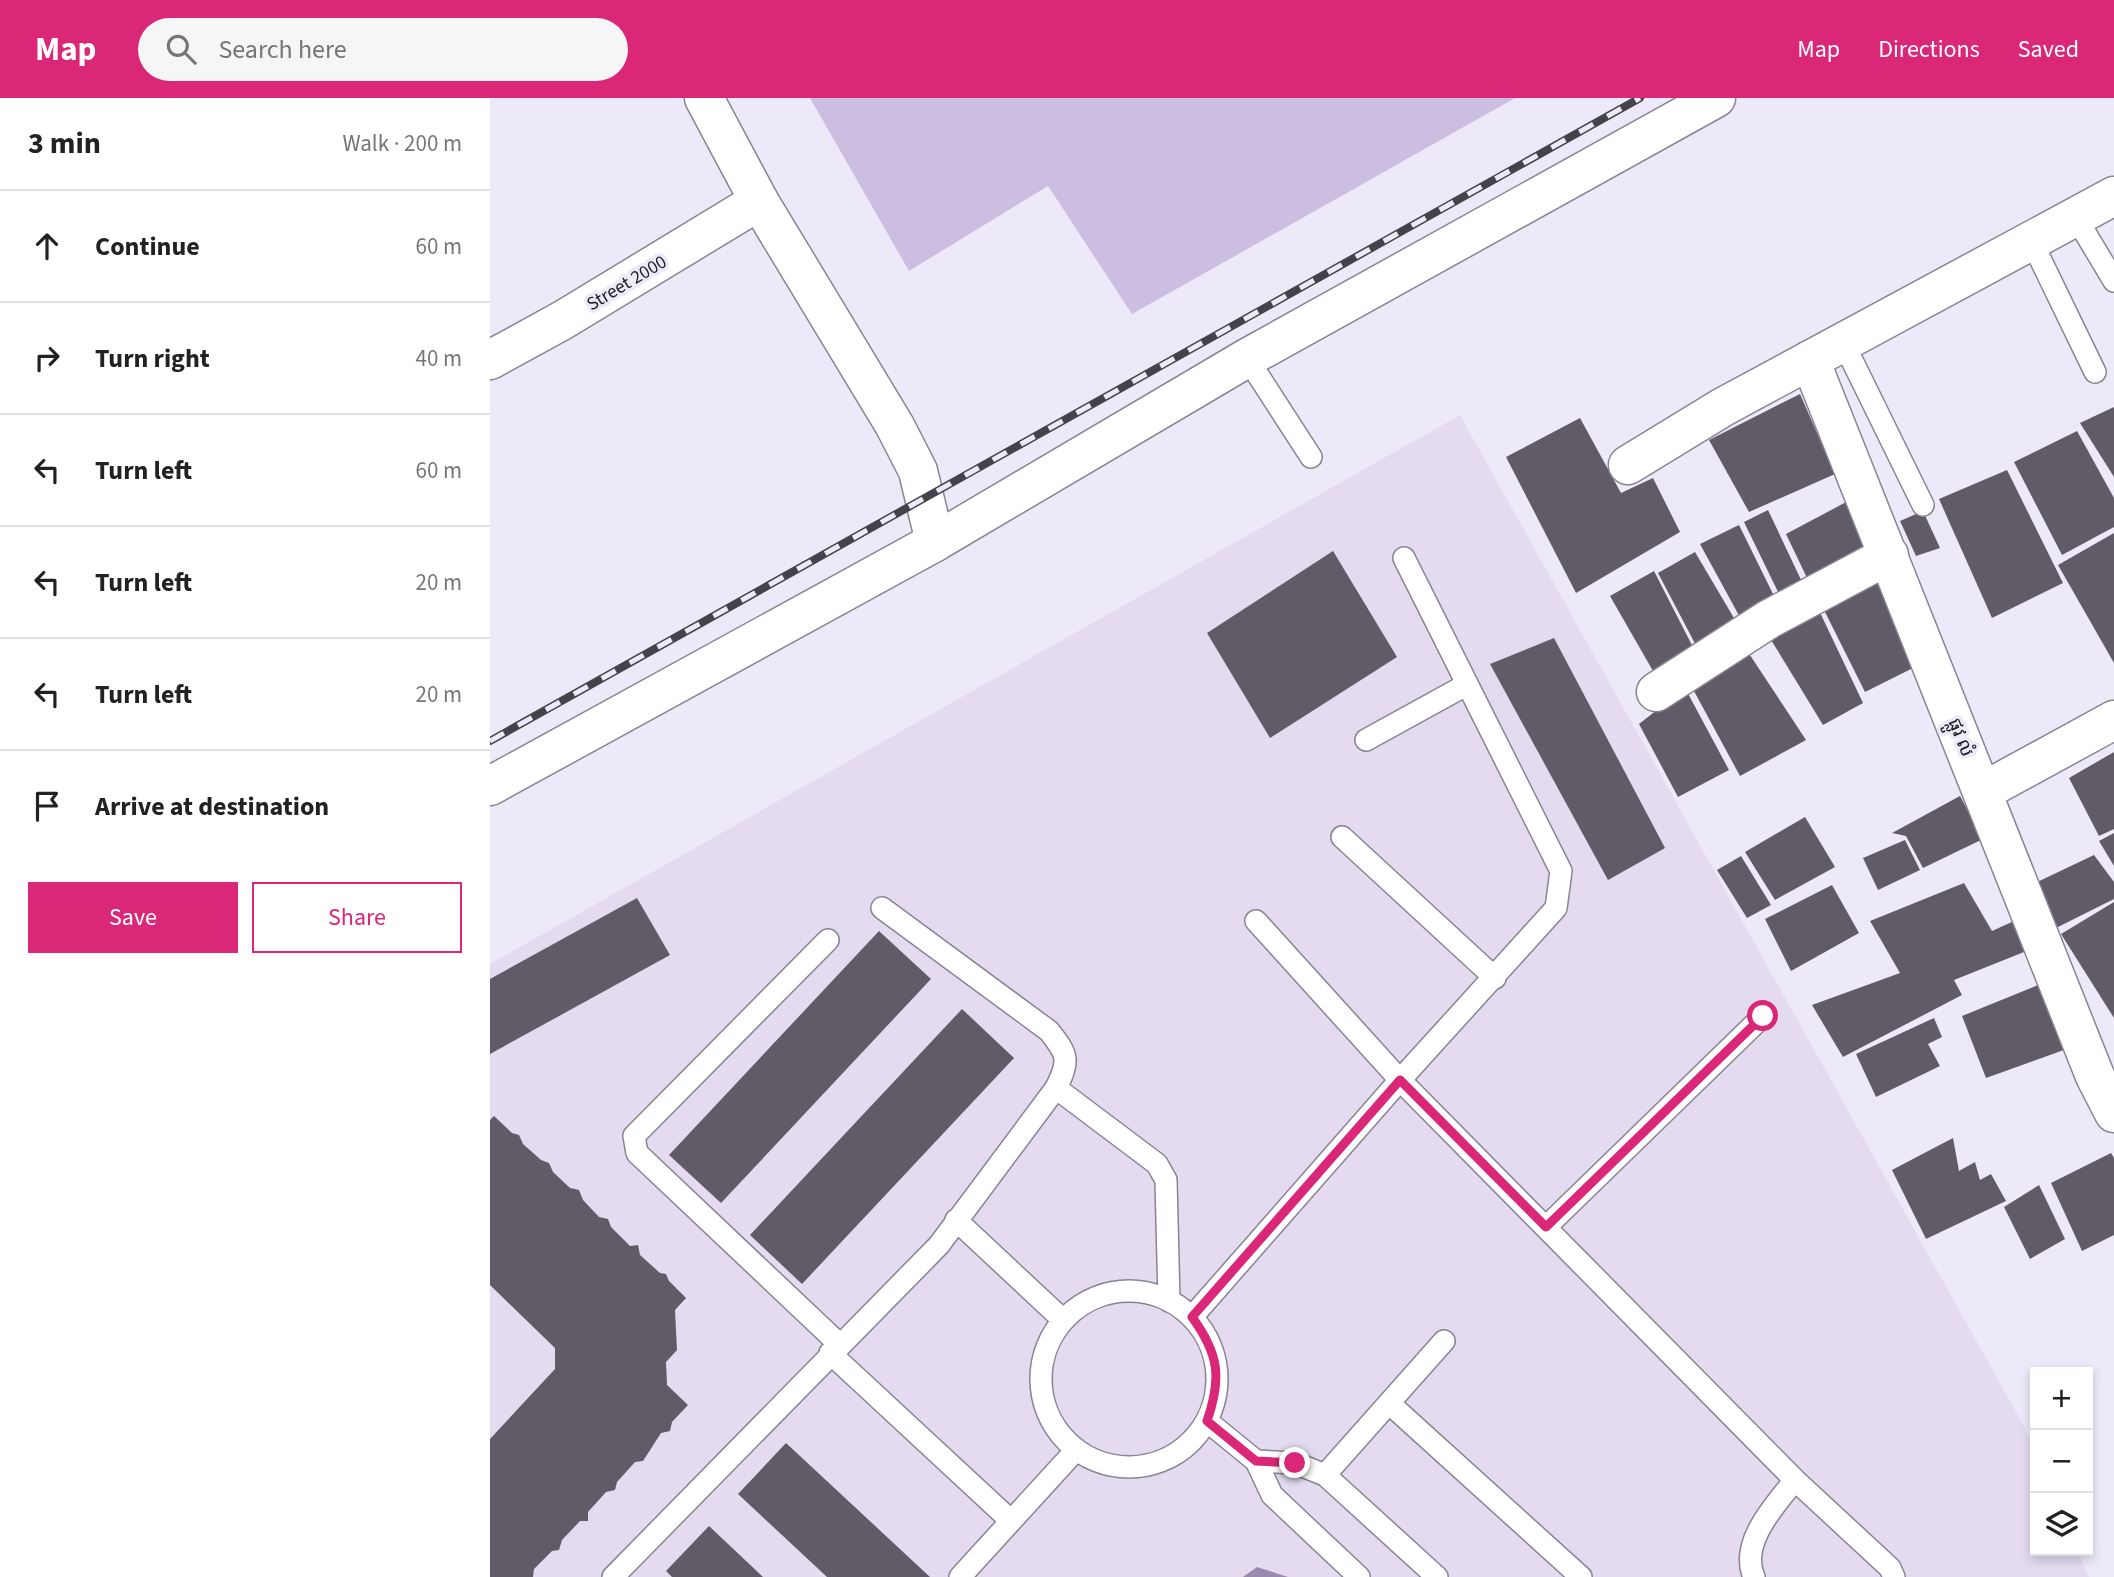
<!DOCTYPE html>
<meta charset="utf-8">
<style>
body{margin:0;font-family:"Source Sans 3","Noto Sans Khmer",sans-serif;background:#f6f6f6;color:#222}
.controls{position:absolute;right:21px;bottom:21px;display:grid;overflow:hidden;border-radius:0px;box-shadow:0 4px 10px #0003}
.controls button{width:63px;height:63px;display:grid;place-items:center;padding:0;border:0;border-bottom:2px solid #e0e0e0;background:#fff;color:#222;font:35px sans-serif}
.stop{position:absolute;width:21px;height:21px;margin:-16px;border:5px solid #db2777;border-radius:50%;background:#fff}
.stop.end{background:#db2777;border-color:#fff;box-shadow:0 2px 7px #0008}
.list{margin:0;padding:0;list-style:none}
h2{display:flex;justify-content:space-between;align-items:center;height:91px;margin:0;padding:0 28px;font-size:30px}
h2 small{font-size:23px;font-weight:400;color:#767676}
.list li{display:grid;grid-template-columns:46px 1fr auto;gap:21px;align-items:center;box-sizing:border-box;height:112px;padding:0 28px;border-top:2px solid #e0e0e0}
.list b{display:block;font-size:26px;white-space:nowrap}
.list em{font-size:23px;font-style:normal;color:#767676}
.actions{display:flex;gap:14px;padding:21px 28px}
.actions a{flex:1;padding:16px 0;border:2px solid #db2777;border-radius:0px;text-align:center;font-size:24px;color:#db2777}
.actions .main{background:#db2777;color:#fff}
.icon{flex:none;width:38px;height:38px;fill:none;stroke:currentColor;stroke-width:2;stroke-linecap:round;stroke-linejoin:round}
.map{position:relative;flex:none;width:1624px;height:1479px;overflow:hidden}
header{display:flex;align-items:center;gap:42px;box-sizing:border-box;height:98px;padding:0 35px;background:#db2777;color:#fff}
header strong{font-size:33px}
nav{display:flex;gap:38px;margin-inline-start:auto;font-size:24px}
.search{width:490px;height:63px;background:#f6f6f6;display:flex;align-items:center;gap:18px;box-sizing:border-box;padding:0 24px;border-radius:38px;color:#767676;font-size:26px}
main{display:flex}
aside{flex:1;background:#fff}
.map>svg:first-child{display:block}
</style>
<header>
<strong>Map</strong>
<div class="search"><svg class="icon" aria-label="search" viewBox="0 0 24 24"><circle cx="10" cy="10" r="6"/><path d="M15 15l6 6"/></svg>Search here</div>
<nav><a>Map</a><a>Directions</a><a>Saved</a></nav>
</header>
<main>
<aside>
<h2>3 min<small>Walk · 200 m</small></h2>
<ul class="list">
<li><svg class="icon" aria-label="ahead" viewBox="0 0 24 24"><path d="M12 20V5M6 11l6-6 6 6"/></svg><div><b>Continue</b></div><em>60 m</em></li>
<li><svg class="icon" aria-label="right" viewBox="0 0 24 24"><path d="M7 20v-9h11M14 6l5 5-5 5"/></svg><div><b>Turn right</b></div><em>40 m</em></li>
<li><svg class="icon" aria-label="left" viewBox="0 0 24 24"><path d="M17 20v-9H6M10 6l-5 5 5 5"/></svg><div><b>Turn left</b></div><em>60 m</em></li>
<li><svg class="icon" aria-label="left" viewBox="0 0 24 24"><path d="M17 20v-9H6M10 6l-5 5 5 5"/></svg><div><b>Turn left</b></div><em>20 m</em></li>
<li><svg class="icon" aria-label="left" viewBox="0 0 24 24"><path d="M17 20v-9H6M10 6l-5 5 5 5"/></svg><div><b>Turn left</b></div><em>20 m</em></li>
<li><svg class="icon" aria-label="arrive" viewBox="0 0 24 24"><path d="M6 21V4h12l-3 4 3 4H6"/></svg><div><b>Arrive at destination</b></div></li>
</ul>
<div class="actions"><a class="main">Save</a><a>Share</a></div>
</aside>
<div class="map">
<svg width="1624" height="1479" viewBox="0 0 1624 1479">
<rect width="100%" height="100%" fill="#eee9f8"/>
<polygon fill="#e4dbf1" points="970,317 1535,1330 1545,1354 1545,1453 1587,1453 1599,1479 0,1479 0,866"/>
<polygon fill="#ccbee0" points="320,0 1025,0 642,216 558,88 419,173"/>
<polygon fill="#998aaf" points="767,1469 798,1479 753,1479"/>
<g fill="#605b67">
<polygon points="1310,296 1345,376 1259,414 1219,342"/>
<polygon points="1624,309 1624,379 1590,325"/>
<polygon points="1090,320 1131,395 1163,380 1190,434 1086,495 1016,359"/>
<polygon points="1587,333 1624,400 1624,429 1572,457 1524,364"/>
<polygon points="1517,372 1573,485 1502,520 1449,401"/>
<polygon points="1360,402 1380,458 1319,484 1296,436"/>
<polygon points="1278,412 1313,486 1289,496 1254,424"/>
<polygon points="1433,413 1450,450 1426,458 1410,423"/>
<polygon points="1249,427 1287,504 1252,523 1210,446"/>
<polygon points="1624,435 1624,565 1568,467"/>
<polygon points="843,453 907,559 780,640 717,535"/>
<polygon points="1205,454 1251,532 1211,557 1168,475"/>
<polygon points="1164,473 1208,559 1167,580 1120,498"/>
<polygon points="1387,478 1429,567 1375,594 1330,504"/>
<polygon points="1325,504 1373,605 1333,627 1275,532"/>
<polygon points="1064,540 1175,750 1118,782 1000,566"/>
<polygon points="1252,545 1316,642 1250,678 1198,582"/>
<polygon points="1195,590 1239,672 1188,699 1149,626"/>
<polygon points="1624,654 1624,731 1609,738 1579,680"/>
<polygon points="1470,698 1493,741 1433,770 1416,738 1402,735"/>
<polygon points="1315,719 1345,769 1285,802 1255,754"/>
<polygon points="1624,735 1624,768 1609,743"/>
<polygon points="1415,742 1430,772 1388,792 1373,760"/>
<polygon points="1604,757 1624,784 1624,801 1558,834 1543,786"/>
<polygon points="1251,758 1281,807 1257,820 1227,772"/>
<polygon points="1474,785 1502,833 1524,823 1539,852 1464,882 1472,897 1353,959 1322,907 1410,875 1380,823"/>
<polygon points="1342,787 1369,835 1301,873 1275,821"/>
<polygon points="147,800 180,857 0,956 0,881"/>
<polygon points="1624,804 1624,920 1571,836"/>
<polygon points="389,833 441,881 231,1105 179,1057"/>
<polygon points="1553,885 1582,949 1496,980 1472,918"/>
<polygon points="472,911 524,960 312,1186 260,1137"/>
<polygon points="1444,920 1452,939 1438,946 1450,968 1386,999 1366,956"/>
<polygon points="4,1018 22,1035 29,1037 33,1046 51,1062 59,1065 63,1074 80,1090 89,1092 93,1102 109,1119 118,1121 121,1129 140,1148 148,1147 150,1157 170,1175 176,1176 179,1183 196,1200 185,1212 187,1252 176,1264 177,1287 198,1307 182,1324 180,1333 171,1335 153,1363 145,1364 127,1384 125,1392 116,1394 98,1414 98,1423 90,1423 72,1442 69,1452 62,1453 44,1471 43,1479 0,1479 0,1341 65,1271 65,1250 0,1187 0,1022"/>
<polygon points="1463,1040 1469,1073 1485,1064 1490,1082 1501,1076 1516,1103 1436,1141 1402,1072"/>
<polygon points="1621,1055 1624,1060 1624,1137 1592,1153 1561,1085"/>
<polygon points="1549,1087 1575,1141 1540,1161 1514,1109"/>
<polygon points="296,1345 440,1479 337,1479 248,1396"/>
<polygon points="219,1428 273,1479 182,1479 176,1473"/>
</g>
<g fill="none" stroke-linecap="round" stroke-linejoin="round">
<g stroke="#898491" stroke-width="24">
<g id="lane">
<polyline points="1585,118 1624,183"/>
<polyline points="1541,142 1605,274"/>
<polyline points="1353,244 1433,407"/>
<polyline points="757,260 821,359"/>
<polyline points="876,642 976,587"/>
<polyline points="852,739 1005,880"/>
<polyline points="766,823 910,982 1305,1382 1400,1470 1404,1479"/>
<polyline points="338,842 144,1038 147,1055 349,1246"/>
<polyline points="566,990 667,1066 676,1082 679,1203"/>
<polyline points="466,1122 573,1222"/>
<polyline points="1056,1129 1273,918"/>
<circle cx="639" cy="1281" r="88"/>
<polyline points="702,1219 910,982 1066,810 1071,773 914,460"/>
<polyline points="340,1255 520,1422"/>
<polyline points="900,1306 1091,1479"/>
<polyline points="717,1323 766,1363 782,1397 869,1479"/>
<polyline points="766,1363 805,1365 835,1377 947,1479"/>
<polyline points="835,1377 954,1243"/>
<path d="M123,1479L449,1147L566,990C580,962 578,957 559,933L392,810"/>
<polyline points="470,1479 586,1352"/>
<path d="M1264,1479C1249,1445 1285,1407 1305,1382"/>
</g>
</g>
<g stroke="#898491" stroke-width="41">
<g id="street">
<polyline points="214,0 269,103 405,328 428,373 445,444"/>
<polyline points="0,262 73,222 269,103"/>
<polyline points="1320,262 1605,978 1624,1015"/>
<polyline points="1138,367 1233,309 1624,98"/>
<polyline points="1166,594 1279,521 1399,457"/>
<polyline points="0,688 445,444 757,260 1226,0"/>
<polyline points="1494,693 1624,622"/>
</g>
</g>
<use href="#lane" stroke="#fff" stroke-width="21"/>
<use href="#street" stroke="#fff" stroke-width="38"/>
<g stroke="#454249" stroke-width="8">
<polyline id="rail" points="0,643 1150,0"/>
</g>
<use href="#rail" stroke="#eee9f8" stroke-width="5" stroke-dasharray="16" stroke-linecap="butt"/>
</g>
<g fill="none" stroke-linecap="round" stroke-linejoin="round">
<path stroke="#db2777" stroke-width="9" d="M805,1365L766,1363L717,1323C732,1280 729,1256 702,1219L910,982L1056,1129L1273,918"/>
</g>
<g text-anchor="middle" stroke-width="7" stroke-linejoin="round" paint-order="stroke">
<g font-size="19" fill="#222025" stroke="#eee9f8">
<text transform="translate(136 184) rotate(-31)" y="7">Street 2000</text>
<text transform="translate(1472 639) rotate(68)" y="7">ផ្លូវ លំ</text>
</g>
</g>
</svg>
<div class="controls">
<button>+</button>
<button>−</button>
<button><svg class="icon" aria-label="layers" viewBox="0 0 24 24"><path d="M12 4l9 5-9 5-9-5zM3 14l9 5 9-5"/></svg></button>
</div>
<div class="stop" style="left:1273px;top:918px"></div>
<div class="stop end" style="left:805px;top:1365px"></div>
</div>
</main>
